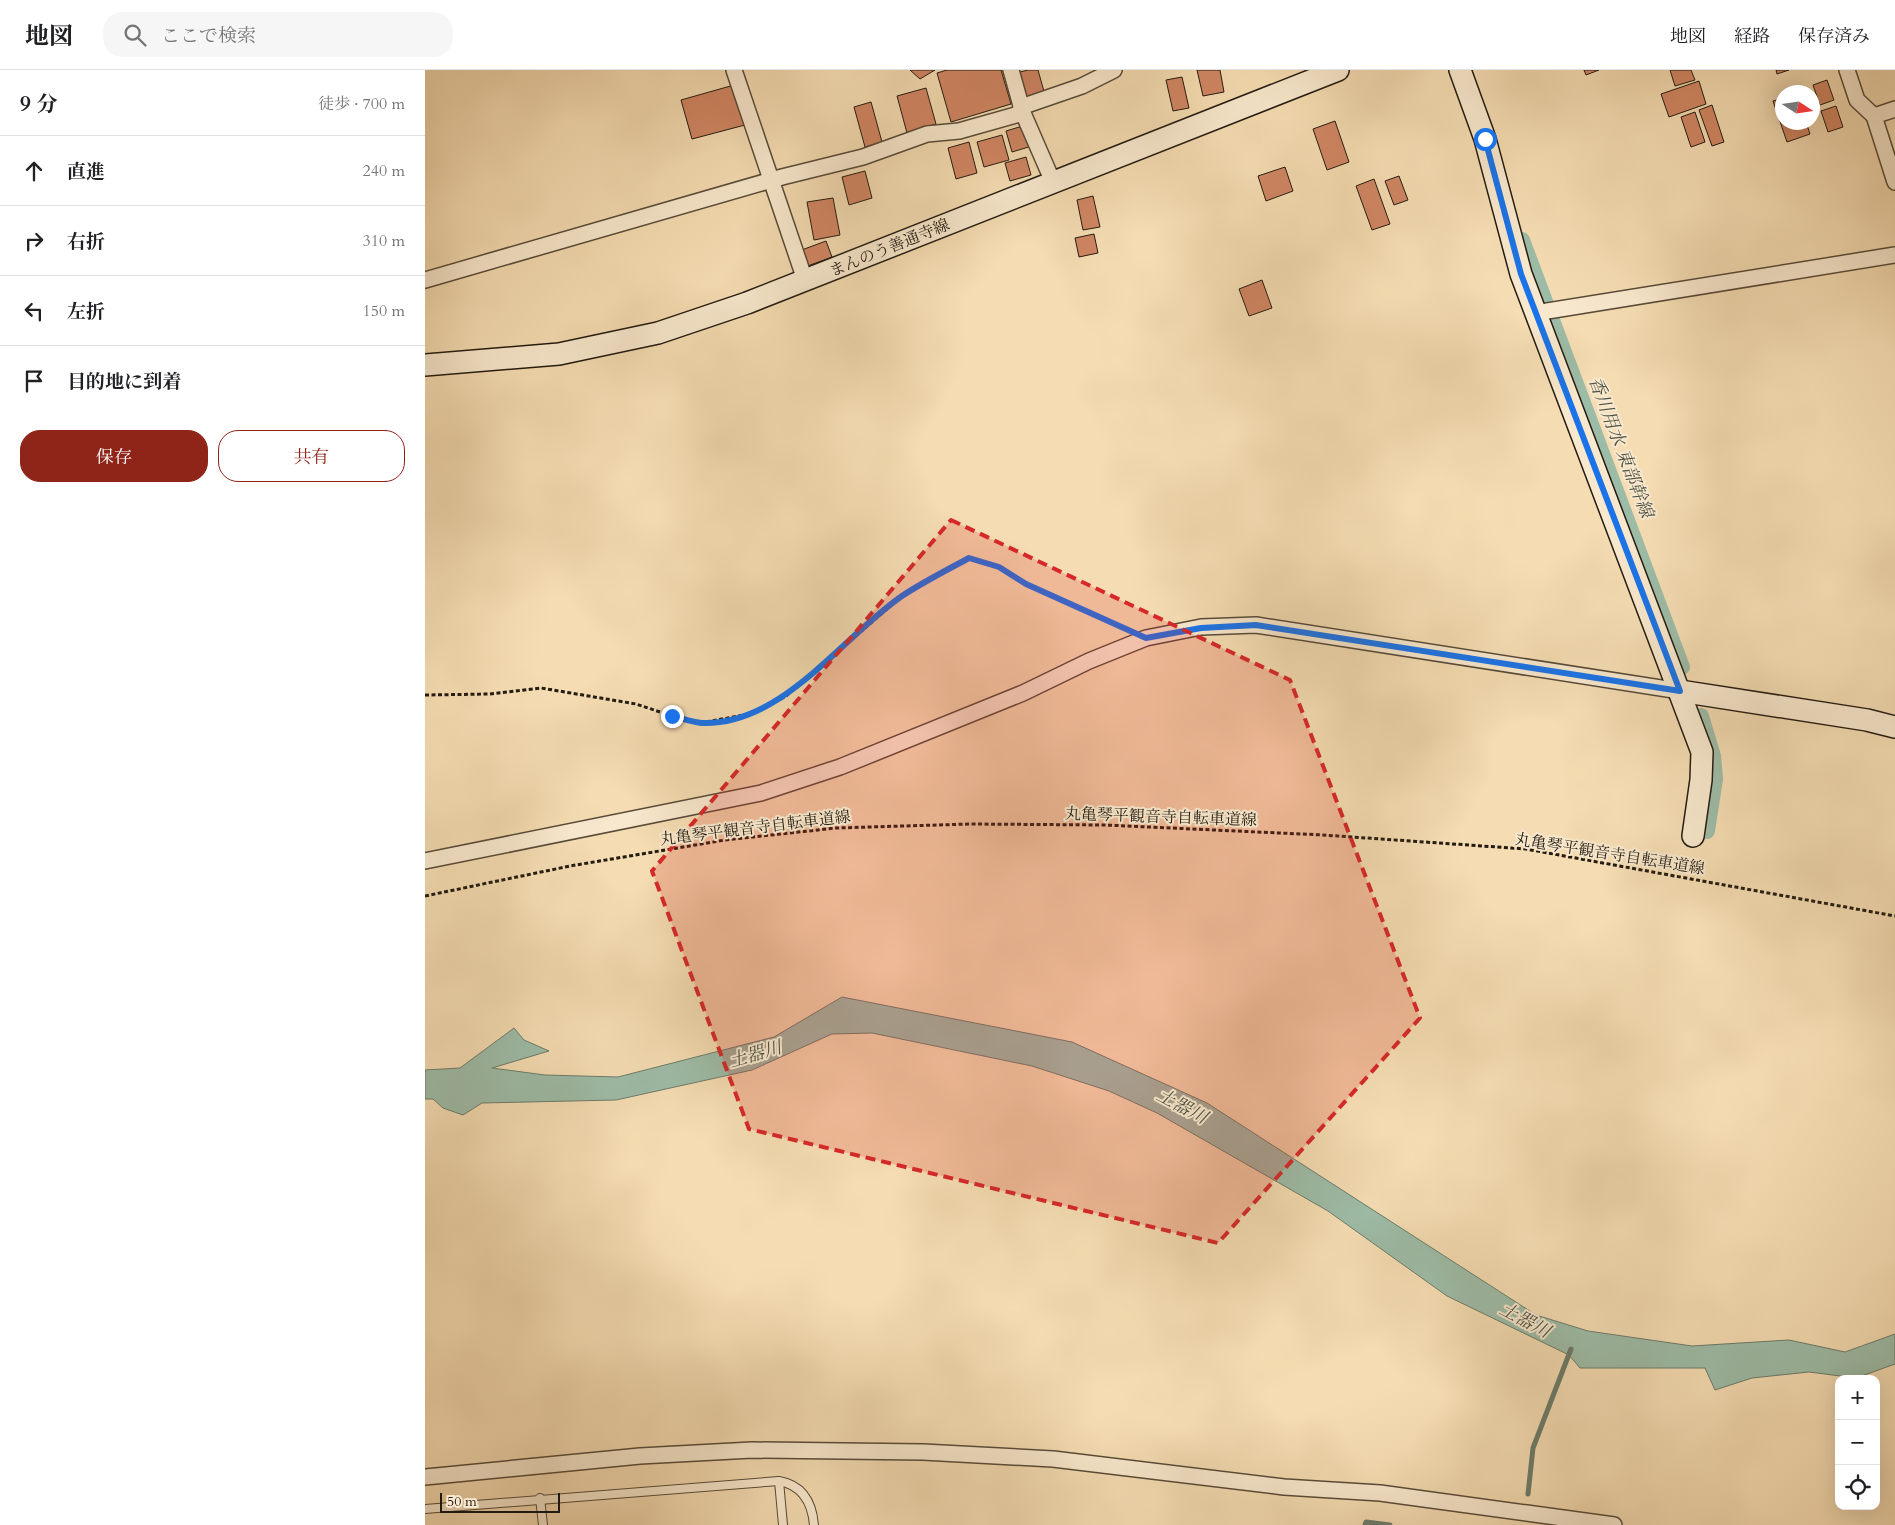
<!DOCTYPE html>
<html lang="ja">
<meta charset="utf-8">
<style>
body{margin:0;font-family:Cardo,"Noto Serif JP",serif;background:#f6f6f6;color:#202124}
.controls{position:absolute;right:15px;bottom:15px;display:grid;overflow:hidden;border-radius:10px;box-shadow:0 5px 20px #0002}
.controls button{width:45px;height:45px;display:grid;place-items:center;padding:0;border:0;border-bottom:1px solid #e0e0e0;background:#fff;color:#202124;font:25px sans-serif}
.compass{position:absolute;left:1350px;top:15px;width:45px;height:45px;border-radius:50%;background:#fff;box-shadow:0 5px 20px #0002;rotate:102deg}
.scale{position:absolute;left:15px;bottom:12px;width:120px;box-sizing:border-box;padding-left:5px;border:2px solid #231b11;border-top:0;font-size:14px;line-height:18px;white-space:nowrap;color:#231b11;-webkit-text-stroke:4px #f8e8cd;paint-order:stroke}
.stop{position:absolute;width:15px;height:15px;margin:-11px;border:4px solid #1a73e8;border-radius:50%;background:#fff}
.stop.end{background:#1a73e8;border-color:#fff;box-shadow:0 1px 5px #0008}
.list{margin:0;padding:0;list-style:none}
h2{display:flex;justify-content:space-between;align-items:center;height:65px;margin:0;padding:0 20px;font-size:21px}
h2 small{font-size:16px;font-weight:400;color:#757577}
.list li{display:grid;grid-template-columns:32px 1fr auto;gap:15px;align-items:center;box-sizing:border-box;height:70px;padding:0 20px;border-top:1px solid #e0e0e0}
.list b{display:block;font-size:19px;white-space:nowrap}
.list em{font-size:16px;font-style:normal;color:#757577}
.actions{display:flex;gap:10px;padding:15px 20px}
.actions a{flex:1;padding:11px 0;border:1px solid #8f2418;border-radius:20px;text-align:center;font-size:18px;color:#8f2418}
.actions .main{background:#8f2418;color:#fff}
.icon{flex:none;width:28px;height:28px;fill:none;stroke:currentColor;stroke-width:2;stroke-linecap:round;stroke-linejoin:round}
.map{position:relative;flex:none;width:1470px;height:1455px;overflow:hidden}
header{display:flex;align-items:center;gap:30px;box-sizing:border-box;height:70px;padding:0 25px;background:#fff;border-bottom:1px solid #e0e0e0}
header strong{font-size:24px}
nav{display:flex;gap:28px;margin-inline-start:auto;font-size:18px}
.search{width:350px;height:45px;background:#f6f6f6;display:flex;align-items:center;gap:12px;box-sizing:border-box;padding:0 18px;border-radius:20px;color:#757577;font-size:19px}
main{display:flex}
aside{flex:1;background:#fff}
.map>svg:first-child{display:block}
</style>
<header>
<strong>地図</strong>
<div class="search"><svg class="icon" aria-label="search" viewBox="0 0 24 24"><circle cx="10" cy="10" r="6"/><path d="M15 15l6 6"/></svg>ここで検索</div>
<nav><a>地図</a><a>経路</a><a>保存済み</a></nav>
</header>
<main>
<aside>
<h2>9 分<small>徒歩 · 700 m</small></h2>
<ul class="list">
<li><svg class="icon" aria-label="ahead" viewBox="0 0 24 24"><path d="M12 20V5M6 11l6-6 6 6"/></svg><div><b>直進</b></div><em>240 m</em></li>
<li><svg class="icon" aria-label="right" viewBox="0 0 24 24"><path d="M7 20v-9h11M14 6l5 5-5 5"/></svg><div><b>右折</b></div><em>310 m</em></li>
<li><svg class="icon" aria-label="left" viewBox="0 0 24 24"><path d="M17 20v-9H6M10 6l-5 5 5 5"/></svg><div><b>左折</b></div><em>150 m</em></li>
<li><svg class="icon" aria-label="arrive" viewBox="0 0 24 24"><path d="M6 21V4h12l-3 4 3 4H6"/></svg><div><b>目的地に到着</b></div></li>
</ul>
<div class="actions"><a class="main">保存</a><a>共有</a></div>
</aside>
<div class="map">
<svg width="1470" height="1455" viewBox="0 0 1470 1455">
<rect width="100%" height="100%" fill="#f5dcb2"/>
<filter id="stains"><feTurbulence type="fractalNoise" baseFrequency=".004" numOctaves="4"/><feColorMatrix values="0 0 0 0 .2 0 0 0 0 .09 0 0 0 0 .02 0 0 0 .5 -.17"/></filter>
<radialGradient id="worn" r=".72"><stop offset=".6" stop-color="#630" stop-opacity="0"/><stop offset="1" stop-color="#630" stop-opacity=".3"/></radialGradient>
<polygon fill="#9dbca7" stroke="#6c7c6b" points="417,927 647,972 782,1033 1111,1245 1163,1261 1267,1276 1364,1270 1420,1282 1470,1264 1470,1294 1431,1308 1384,1302 1327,1308 1290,1320 1280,1298 1155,1298 1144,1285 1022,1226 903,1141 732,1043 684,1021 607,996 447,963 407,964 327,1000 191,1030 57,1033 38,1045 18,1038 8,1029 0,1029 0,1000 35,998 89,958 99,970 124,981 67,998 120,1005 193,1007 349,967"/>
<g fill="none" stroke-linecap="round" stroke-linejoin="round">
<g stroke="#6c7c6b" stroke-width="5">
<polyline points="1103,1424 1108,1378 1146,1279"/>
<polyline points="940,1455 941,1452 965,1455"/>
</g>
<g stroke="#9dbca7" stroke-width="16">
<polyline points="1097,170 1257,597"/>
<polyline points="1276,646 1288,686 1290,709 1282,761"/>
</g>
</g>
<g fill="#d08663" stroke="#231b11">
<polygon points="485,0 510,0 495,9"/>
<polygon points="522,0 576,0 586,34 526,52 512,3"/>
<polygon points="603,0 613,0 620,25 602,29 595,2"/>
<polygon points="772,0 795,0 799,22 778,26"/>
<polygon points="1159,0 1174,0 1161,5"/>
<polygon points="1245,0 1266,0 1270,10 1250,16"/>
<polygon points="1351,0 1364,0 1352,4"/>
<polygon points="757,7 764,38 748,41 741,10"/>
<polygon points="1402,10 1409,30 1395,35 1388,15"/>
<polygon points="1274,11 1281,34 1244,47 1236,24"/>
<polygon points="309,15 320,55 267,69 256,30"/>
<polygon points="501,18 511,54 482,63 472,26"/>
<polygon points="1358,28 1358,52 1381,52 1385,64 1362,72 1348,31"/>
<polygon points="446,32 457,72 440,77 429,37"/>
<polygon points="1287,35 1299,72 1287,76 1274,40"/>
<polygon points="1411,36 1418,57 1403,62 1396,41"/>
<polygon points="1270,42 1280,72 1266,77 1256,47"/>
<polygon points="910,51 924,92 902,100 888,59"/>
<polygon points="601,55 607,76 587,82 581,61"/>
<polygon points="577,65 584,90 559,97 552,72"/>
<polygon points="544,72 552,103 531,109 523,78"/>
<polygon points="601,87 606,105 585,111 580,93"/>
<polygon points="860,97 868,121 841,131 833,106"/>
<polygon points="440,101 447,128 424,135 417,107"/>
<polygon points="974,106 983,130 969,135 960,111"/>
<polygon points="949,109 965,154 947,160 931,116"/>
<polygon points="668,126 675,157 658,160 652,130"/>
<polygon points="408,128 415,165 389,170 382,132"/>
<polygon points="669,164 673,183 654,187 650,168"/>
<polygon points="401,171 407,187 380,197 374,181"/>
<polygon points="837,210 847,238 824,246 814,219"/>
</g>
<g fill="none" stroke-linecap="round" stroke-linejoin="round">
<g stroke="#584b39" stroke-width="10">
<g id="lane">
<polyline points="354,1411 358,1455"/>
<polyline points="115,1428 118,1455"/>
<path d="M0,1439L354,1411C377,1415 387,1432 389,1455"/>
</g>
</g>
<g stroke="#584b39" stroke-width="18">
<g id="street">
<polyline points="309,0 380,210"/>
<polyline points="586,0 598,43 628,112"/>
<polyline points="1422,0 1432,30 1449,46 1470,112"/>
<polyline points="596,37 657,16 689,0"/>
<polyline points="1449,46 1470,39"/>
<polyline points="0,210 357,107 438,87 502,64 534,61 598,43"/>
<polyline points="1110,243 1470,185"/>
<polyline points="0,791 336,723 415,697 598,623 664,591 721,568 776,557 831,555 1255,621"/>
<polyline points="0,1407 215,1386 327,1380 498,1382 628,1389 859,1417 955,1423 1189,1455"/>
</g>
</g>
<g stroke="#231b11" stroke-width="24">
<g id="secondary">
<polyline points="1035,0 1060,69 1096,204 1277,682 1276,710 1268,766"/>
<polyline points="0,295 134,284 233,263 322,233 913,0"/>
<polyline points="1255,621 1442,650 1470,657"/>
</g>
</g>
<g stroke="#231b11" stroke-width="3" stroke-dasharray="4 2.5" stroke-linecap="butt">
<polyline points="0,625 64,624 116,618 211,634 247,646 276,653 324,644 360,627 477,526 543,488 574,497 601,514 702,559"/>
<polyline points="0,826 145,796 300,770 411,758 546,754 680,755 898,765 1101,779 1470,846"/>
</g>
<use href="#lane" stroke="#f8e8cd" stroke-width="8"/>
<use href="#street" stroke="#f8e8cd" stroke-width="15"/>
<use href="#secondary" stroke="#f8e8cd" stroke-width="21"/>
</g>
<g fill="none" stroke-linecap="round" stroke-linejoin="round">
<path stroke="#1a73e8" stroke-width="6" d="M247,646C256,648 267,652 277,653C357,656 417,567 477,526C498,512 522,500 544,488L574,497L601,514L721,568L776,558L831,555L1255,621L1096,204L1060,69"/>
</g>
<path fill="#d62828" fill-opacity="0.2" stroke="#d62828" stroke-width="4" stroke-dasharray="10 6" stroke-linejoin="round" d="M526,450L865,610L995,948L793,1173L324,1059L227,801Z"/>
<g text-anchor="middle" stroke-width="4" stroke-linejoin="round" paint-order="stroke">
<g font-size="16" fill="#231b11" stroke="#f8e8cd">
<text transform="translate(464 177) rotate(-22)" y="6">まんのう善通寺線</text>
<text transform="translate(736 746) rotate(2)" y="6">丸亀琴平観音寺自転車道線</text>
<text transform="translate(330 757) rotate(-7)" y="6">丸亀琴平観音寺自転車道線</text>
<text transform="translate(1185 783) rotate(9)" y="6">丸亀琴平観音寺自転車道線</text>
</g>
<g font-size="18" font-style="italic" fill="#4e5346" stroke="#f8e8cd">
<text transform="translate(1196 377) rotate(69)" y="6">香川用水 東部幹線</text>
<text transform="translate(330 984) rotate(-16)" y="6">土器川</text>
<text transform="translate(757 1036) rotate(28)" y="6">土器川</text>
<text transform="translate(1100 1250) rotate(28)" y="6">土器川</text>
</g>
</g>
<rect width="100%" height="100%" filter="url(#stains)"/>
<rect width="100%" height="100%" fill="url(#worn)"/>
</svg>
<div class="controls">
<button>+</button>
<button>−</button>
<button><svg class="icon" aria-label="locate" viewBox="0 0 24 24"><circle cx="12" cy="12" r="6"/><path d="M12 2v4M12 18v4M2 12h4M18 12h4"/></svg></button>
</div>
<svg class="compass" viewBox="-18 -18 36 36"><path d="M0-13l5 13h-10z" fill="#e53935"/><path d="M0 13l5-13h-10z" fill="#757577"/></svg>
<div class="scale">50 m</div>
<div class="stop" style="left:1060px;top:69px"></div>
<div class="stop end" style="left:247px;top:646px"></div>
</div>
</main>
